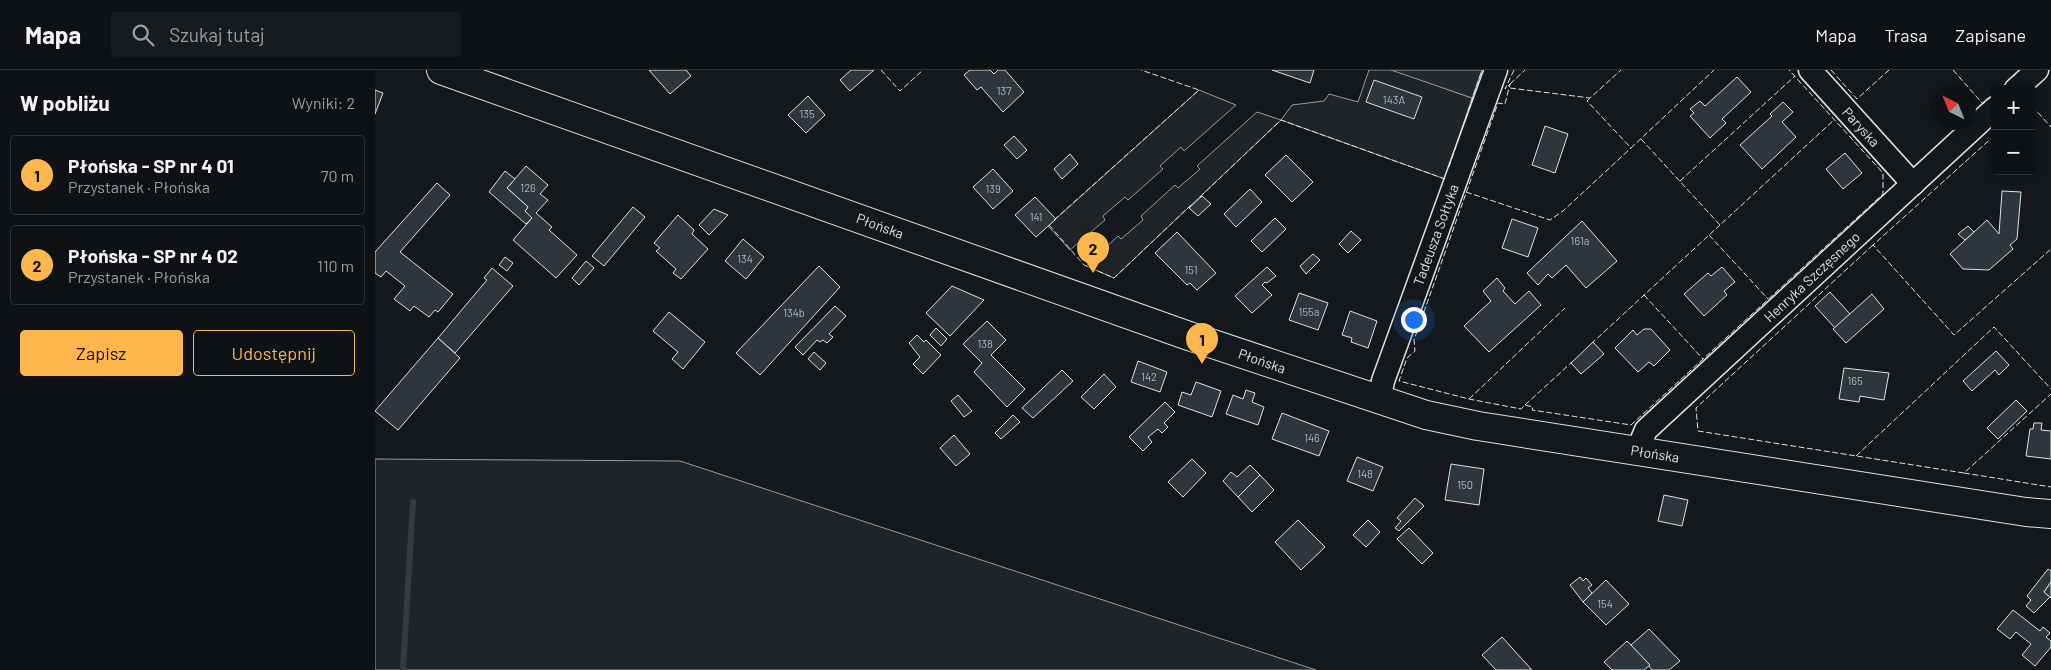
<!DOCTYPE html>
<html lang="pl">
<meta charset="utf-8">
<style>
body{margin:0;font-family:Barlow,sans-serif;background:#181b1e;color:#f1f3f6}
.controls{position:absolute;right:15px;top:15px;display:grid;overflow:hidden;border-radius:5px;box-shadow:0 2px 8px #0003}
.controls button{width:45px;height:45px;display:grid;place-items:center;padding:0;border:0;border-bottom:1px solid #2f3234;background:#0f1215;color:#f1f3f6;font:25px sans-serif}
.compass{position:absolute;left:1556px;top:15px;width:45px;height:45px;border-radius:50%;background:#0f1215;box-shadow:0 2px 8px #0003;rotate:317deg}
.you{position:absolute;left:1038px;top:249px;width:18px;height:18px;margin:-12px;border:4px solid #fff;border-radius:50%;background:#1a73e8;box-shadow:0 0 0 8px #1a73e833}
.badge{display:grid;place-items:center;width:32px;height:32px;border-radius:50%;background:#ffb74d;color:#111;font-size:16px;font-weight:700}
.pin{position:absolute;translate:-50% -41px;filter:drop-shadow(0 1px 2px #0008)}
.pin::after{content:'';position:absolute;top:26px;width:18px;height:15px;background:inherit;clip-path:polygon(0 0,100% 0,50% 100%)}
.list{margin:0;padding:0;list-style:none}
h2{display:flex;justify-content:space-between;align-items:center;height:65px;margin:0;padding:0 20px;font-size:21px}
h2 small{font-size:16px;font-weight:400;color:#9b9ea0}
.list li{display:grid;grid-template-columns:32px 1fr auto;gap:15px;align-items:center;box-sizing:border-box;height:80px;margin:0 10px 10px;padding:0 10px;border:1px solid #2f3234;border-radius:5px}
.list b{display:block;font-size:19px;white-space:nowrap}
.list p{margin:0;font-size:16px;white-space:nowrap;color:#9b9ea0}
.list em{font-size:16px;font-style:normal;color:#9b9ea0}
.actions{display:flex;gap:10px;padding:15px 20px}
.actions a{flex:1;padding:11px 0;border:1px solid #ffb74d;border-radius:5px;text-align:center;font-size:18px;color:#ffb74d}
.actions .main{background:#ffb74d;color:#111}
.icon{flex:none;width:28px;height:28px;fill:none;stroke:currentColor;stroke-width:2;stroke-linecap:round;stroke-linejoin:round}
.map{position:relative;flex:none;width:1676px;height:600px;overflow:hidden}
header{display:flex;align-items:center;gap:30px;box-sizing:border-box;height:70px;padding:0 25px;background:#0f1215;border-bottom:1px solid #2f3234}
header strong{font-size:24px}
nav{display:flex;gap:28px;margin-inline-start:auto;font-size:18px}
.search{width:350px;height:45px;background:#181b1e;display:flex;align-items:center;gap:12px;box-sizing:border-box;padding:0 18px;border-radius:5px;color:#9b9ea0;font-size:19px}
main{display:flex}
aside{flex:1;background:#0f1215}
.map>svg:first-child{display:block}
</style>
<header>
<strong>Mapa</strong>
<div class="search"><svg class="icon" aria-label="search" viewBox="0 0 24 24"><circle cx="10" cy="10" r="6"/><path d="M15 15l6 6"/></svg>Szukaj tutaj</div>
<nav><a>Mapa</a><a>Trasa</a><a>Zapisane</a></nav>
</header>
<main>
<aside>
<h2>W pobliżu<small>Wyniki: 2</small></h2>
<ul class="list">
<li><span class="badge">1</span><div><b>Płońska - SP nr 4 01</b><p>Przystanek · Płońska</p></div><em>70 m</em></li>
<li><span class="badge">2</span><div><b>Płońska - SP nr 4 02</b><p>Przystanek · Płońska</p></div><em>110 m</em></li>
</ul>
<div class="actions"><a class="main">Zapisz</a><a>Udostępnij</a></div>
</aside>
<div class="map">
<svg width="1676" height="600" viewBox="0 0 1676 600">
<rect width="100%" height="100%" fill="#14181c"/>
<g fill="#202428" stroke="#939e99">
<polygon points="994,0 1019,0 1097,28 1070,109 906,50 739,208 711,196 743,166 746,169 768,150 766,146 800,115 803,118 825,99 822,96 882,42 906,50 917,35 949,31 954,24 983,32"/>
<polygon points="824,20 861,35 809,81 806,77 785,96 788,99 753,130 750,127 728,146 730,150 695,180 673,156"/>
<polygon points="0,389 305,391 941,600 0,600"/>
</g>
<polygon fill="#24282b" stroke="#939e99" points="1016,0 1107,0 1097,28"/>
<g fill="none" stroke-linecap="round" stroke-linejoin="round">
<polyline stroke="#363b3e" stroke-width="6" points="28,600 38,432"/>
</g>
<g fill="#2c363c" stroke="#d8e6dc">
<polygon points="274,0 311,0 316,6 295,24"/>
<polygon points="476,0 499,0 475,21 465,10"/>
<polygon points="595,0 615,0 619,4 623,0 630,0 649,22 628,42 606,17 602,20 589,5"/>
<polygon points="897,0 939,0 935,13"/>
<polygon points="1362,7 1376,22 1347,49 1351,53 1335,68 1315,46 1319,43 1315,39 1325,31 1330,36"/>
<polygon points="999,10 1047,27 1039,49 991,32"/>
<polygon points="0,20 8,23 0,44"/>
<polygon points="433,26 450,45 431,63 413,45"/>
<polygon points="1408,32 1418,42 1407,52 1421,67 1387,99 1365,75 1397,46 1395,44"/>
<polygon points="1170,56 1193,64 1180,103 1157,95"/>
<polygon points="639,66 652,80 642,89 629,75"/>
<polygon points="1470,83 1487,103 1468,119 1451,99"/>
<polygon points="695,84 703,94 687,109 679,99"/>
<polygon points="911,85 938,112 917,132 890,105"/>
<polygon points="151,96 173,115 165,124 173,130 161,143 177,157 174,160 202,185 181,208 138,170 157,148 150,141 153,137 132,118"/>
<polygon points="618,99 638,121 618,139 598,117"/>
<polygon points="130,101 140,109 132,118 153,137 150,141 157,148 151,154 114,122"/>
<polygon points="62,113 75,125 25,182 78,224 63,242 60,240 54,247 39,236 35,241 19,229 30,216 11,201 6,207 0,203 0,182"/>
<polygon points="875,119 887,132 861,157 849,144"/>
<polygon points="1627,121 1646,122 1642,169 1635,175 1638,179 1614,200 1588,199 1575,184 1612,150 1624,164"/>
<polygon points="827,126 836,134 823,146 814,138"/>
<polygon points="660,127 681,149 661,167 640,145"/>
<polygon points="258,137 270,147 229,196 217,186"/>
<polygon points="339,139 353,145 334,165 324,155"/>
<polygon points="303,145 319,160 317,164 333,179 306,209 298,203 301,199 281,181 285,178 279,173"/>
<polygon points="900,148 911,159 887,182 876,171"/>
<polygon points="1137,149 1163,158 1153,187 1127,178"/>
<polygon points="1207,151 1242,191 1211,218 1191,195 1177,208 1173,204 1163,215 1152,203"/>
<polygon points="1593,156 1599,162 1590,170 1583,164"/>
<polygon points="976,161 986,170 973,183 964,174"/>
<polygon points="802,162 841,203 822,220 815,213 812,215 780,183"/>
<polygon points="368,169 389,187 371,209 350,191"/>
<polygon points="938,184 945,190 931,204 925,196"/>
<polygon points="130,187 138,193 132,201 124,195"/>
<polygon points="211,191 219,198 204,215 197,208"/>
<polygon points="444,196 465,217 385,305 361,283"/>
<polygon points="892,197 901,206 892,213 890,212 887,215 897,225 877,243 860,226"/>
<polygon points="1347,197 1360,212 1349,221 1352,225 1329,246 1309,224 1333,203 1336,206"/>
<polygon points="117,198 138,216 80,283 63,268 112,210 109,208"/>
<polygon points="1122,208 1130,218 1128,221 1140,234 1154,221 1166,235 1114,282 1089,256 1116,231 1108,221"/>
<polygon points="577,216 609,230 575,266 551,243"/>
<polygon points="1455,222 1475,244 1460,258 1440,236"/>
<polygon points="924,223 953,233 943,260 914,250"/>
<polygon points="1497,224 1509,239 1471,273 1458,259"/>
<polygon points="460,236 471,246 454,264 458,267 452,273 448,270 445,272 442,270 428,285 420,277"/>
<polygon points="975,241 1002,251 993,278 976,272 977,268 967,265"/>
<polygon points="294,242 330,272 308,299 297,289 303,282 278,261"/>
<polygon points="612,251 631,270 616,285 650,319 632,337 599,302 607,293 588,274"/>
<polygon points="561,258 572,269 566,276 555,265"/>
<polygon points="1269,259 1276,259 1295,280 1279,296 1274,292 1263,302 1240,278 1258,260 1262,265"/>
<polygon points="542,265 549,272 551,270 566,285 548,304 538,294 545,287 534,273"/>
<polygon points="63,268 85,288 23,360 0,341"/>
<polygon points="1218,272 1229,284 1206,304 1196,293"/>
<polygon points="1621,281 1634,295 1624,305 1620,300 1597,321 1588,311"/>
<polygon points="439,282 451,293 445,300 433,289"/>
<polygon points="763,291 792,302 785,322 756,312"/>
<polygon points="1469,298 1514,303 1509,330 1485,326 1484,332 1464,329"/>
<polygon points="687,300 698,311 658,348 647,338"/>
<polygon points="729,304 741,317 719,339 706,327"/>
<polygon points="821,312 846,321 837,347 803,335 807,322 816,325"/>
<polygon points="871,320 880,323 877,332 889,337 883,355 851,344 858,325 868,329"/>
<polygon points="583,325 597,341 589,347 576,331"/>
<polygon points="1641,330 1652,341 1623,369 1612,358"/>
<polygon points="790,332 800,342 789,353 793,357 787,363 783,359 773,367 777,372 768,381 754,367"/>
<polygon points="907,343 954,361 944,386 897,369"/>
<polygon points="638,345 645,352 626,369 620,363"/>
<polygon points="1659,353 1667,353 1666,360 1676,361 1676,389 1651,386 1655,359 1658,359"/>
<polygon points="579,365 595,384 581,396 565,378"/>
<polygon points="982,387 1008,397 998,421 972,411"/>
<polygon points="817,389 831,403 808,427 793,412"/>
<polygon points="1076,394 1109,399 1104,435 1070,430"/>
<polygon points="875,395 885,405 863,427 848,411 856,402 862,407"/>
<polygon points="885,405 899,420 877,442 863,427"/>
<polygon points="1289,425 1313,430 1307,456 1283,451"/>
<polygon points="1040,428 1049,436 1024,461 1020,458 1026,451 1022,448"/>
<polygon points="923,450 950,477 926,500 900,472"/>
<polygon points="993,450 1005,462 991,477 978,465"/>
<polygon points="1034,458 1058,483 1047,494 1022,469"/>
<polygon points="1673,499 1676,501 1676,512 1669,522 1675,527 1659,543 1651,536 1656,530 1652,526"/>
<polygon points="1205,507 1208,511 1211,508 1217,515 1213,518 1217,523 1208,532 1195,515"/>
<polygon points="1231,510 1254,534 1231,555 1208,532"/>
<polygon points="1676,512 1676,528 1669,522"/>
<polygon points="1638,540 1665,561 1668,557 1675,563 1671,567 1676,571 1676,577 1660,596 1647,585 1656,574 1641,562 1635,569 1622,559"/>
<polygon points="1274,559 1305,591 1294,600 1277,600 1256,575"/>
<polygon points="1127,567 1157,600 1121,600 1107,585"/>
<polygon points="1252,571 1275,595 1269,600 1237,600 1229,592"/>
</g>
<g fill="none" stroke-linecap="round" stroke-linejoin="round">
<g stroke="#d8e6dc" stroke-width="25">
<g id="minor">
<polyline points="1435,0 1538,114"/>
<polyline points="1641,19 1662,0"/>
<polyline points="1004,331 1008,311 1121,0"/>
<polyline points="1262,381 1271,360 1620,38"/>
</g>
</g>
<g stroke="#d8e6dc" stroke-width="30">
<polyline id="major" points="66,0 811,265 1051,345 1103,356 1651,442 1676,444"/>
</g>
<use href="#minor" stroke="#14181c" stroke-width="22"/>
<use href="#major" stroke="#14181c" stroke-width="28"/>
<g stroke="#d8e6dc" stroke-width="1" stroke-dasharray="6 2.5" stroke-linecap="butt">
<polyline points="506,0 525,21 548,0"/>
<polyline points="1139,0 1130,19 1135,14 1130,34 1123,33 1039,270 1040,281 1032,288 1024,311 1094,329 1146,339 1150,335 1158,337 1157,340 1256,355 1508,124 1508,103 1414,0"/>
<polyline points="1456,0 1482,29 1514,0"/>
<polyline points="1578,0 1608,34 1620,23"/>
<polyline points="1135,14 1150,0"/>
<polyline points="1135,18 1215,28 1246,0"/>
<polyline points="1624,19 1645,0"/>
<polyline points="1215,28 1212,31 1256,78 1339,0"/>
<polyline points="1657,36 1676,57"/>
<polyline points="1620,65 1498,175 1579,265 1676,179"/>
<polyline points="1266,69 1345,155 1459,50"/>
<polyline points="1074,97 1107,0"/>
<polyline points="1305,111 1420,6"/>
<polyline points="1091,122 1175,150 1188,141 1256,78"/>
<polyline points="825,127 906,50 1070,109 1071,106"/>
<polyline points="679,150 824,20 766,0"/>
<polyline points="674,155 709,195 739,208 816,135"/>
<polyline points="1334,165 1393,229"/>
<polyline points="1498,175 1321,338 1323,361 1589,403 1676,324"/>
<polyline points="1269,225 1328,289"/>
<polyline points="1216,274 1345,155"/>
<polyline points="1094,329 1190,238"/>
<polyline points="1150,335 1198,291"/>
<polyline points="1481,386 1619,257 1676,319"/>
<polyline points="1589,403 1676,417"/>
</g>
</g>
<g text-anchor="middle" stroke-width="4" stroke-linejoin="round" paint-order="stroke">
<g font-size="11" fill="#adbab4">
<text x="629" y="25">137</text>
<text x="1019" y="34">143A</text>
<text x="432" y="48">135</text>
<text x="153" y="122">126</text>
<text x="618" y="123">139</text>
<text x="661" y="151">141</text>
<text x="1205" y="175">161a</text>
<text x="370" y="193">134</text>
<text x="816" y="204">151</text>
<text x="934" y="246">155a</text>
<text x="419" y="247">134b</text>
<text x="610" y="278">138</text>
<text x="774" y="311">142</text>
<text x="1480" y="315">165</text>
<text x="937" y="372">146</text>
<text x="990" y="408">148</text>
<text x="1090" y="419">150</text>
<text x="1230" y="538">154</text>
</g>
<g font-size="14" fill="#d8e6dc" stroke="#14181c">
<text transform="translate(1486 57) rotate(48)" y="5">Paryska</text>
<text transform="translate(505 156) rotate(20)" y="5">Płońska</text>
<text transform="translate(1061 165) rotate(-70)" y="5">Tadeusza Sołtyka</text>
<text transform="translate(1437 207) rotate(-43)" y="5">Henryka Szczęsnego</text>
<text transform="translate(887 291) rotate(19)" y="5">Płońska</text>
<text transform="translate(1280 384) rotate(9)" y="5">Płońska</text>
</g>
</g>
</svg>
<div class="controls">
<button>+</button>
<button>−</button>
</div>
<svg class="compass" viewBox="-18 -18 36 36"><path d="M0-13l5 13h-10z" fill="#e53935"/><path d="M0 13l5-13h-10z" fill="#9b9ea0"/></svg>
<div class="you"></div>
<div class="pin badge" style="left:827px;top:294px">1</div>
<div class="pin badge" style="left:718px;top:203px">2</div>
</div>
</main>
